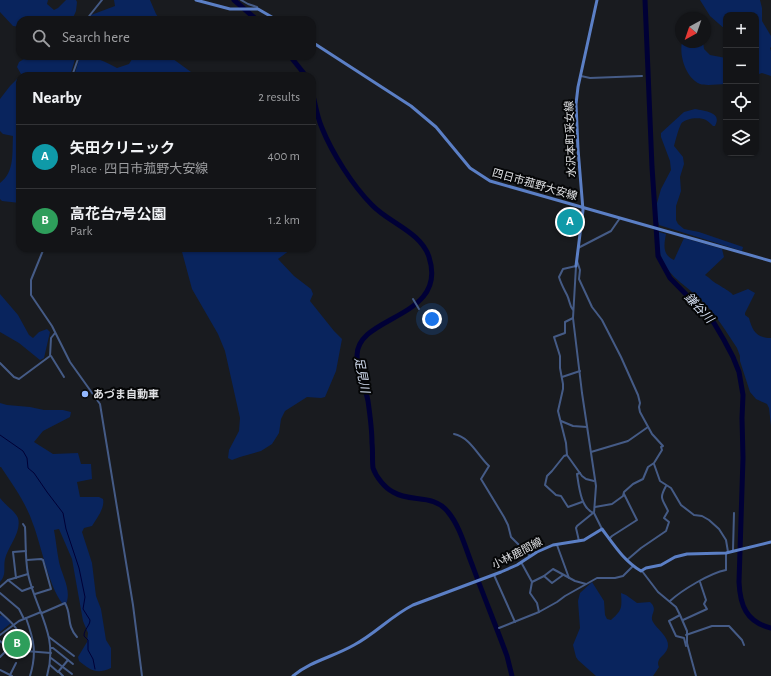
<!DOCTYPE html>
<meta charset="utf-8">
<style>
body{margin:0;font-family:"Alegreya Sans","Noto Sans JP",sans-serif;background:#1c1d20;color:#f1f3f6}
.controls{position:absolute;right:12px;top:12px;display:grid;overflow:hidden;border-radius:8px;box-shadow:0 1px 3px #0004}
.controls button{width:36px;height:36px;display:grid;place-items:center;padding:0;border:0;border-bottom:1px solid #323336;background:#131417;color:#f1f3f6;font:20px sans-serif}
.compass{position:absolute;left:675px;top:12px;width:36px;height:36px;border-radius:50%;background:#131417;box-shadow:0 1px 3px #0004;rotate:220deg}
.you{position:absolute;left:432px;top:319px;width:14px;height:14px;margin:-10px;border:3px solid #fff;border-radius:50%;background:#1a73e8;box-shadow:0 0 0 6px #1a73e833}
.badge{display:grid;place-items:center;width:26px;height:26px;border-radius:50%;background:#db2777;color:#fff;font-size:13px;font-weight:700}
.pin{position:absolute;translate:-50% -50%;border:2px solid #fff;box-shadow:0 1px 4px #0006}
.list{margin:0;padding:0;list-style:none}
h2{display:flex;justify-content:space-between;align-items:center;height:52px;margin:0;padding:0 16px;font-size:17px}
h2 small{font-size:13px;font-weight:400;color:#9d9ea1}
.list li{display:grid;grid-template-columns:26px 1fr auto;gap:12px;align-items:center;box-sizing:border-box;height:64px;padding:0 16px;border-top:1px solid #323336}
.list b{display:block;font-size:15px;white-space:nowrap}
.list p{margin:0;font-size:13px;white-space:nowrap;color:#9d9ea1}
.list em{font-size:13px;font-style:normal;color:#9d9ea1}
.icon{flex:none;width:22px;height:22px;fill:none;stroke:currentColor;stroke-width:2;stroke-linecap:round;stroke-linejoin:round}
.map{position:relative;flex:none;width:771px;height:676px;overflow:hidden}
.search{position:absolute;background:#131417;box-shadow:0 1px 3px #0004;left:16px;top:16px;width:300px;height:44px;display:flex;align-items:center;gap:10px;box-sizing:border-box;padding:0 14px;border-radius:12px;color:#9d9ea1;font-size:15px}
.panel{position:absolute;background:#131417;box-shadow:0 1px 3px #0004;left:16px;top:72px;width:300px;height:180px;border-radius:12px}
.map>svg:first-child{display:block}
</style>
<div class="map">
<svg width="771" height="676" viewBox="0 0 771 676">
<rect width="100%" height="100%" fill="#191b1f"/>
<g fill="#09245d">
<polygon points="0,0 48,0 47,4 54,10 58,8 66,0 76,0 77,2 76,11 72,20 20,20 20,27 13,26 0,12"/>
<polygon points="114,0 150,0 156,14 160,20 90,20 91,15 115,6"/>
<polygon points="700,0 760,0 762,8 762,21 771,36 771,47 770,48 771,51 771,76 762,73 756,75 756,15 726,15 726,30 710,16"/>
<path d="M682,42H703L704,49L710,55L726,58V84C718,84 707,86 700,84C686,78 679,56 682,42Z"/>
<polygon points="29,56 76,56 70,76 20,76 21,74 17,67 19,62"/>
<path d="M80,56C95,56 104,61 117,68L129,64L134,56H169L191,72L188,76H74Z"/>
<path d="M20,76V203L2,201L0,199V183C15,172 12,152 13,136L3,134L0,131V99L10,86Z"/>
<path d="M695,109C704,111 723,112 715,126H713C711,124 709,122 706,120C700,117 685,118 681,124C678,130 676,139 674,146L683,157L684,164L680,177L681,191L676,206V220L678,224L684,229L699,232L743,247L742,251L659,225L655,210L661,189L671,170L670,161L661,137V133L684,112Z"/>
<path d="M659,232L666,234C664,244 662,255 674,260L684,238L722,249L724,257L705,275C710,278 714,283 719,285C724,289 729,290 733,295L748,289L755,293L745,313V315L749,318C752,330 756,338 771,338V426L769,408L767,404L756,399L750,392L740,361V356L737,348C727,333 717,316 704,303C681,279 655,273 659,232Z"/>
<polygon points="181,248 289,248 290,250 278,259 294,276 311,289 313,294 310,301 334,331 342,339 336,371 325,397 321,398 307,397 285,411 281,419 279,433 272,444 261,451 240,457 232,460 228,458 229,450 239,431 240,418 225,351 218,334 192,289"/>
<polygon points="0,294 18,315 29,335 33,338 39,332 47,329 50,332 44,358 40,360 19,343 0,332"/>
<path d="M0,403L7,405L30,407L44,410H63L71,412L70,417L43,431L34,442L53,454L78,453L81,464H91L92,479L77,482L80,497H99L103,499C105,508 97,518 92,526L84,528L82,532L92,563L96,596L101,609L106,640L111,648V668C96,675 91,670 79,661L78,657L87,642L88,633L83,621L72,559L59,529L54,530C56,541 57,552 59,562C62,576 73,592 65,606C50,593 41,544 33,524C26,503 13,485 1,467H0Z"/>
<path d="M0,498C4,504 16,512 18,518C22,532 8,546 5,559C3,568 7,574 0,582Z"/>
<path d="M592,582L604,601L605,615L607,619L611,620C622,610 622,609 621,593L626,595L637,603L650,602C659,610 649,614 653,622C657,629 669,637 668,646C667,656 655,657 659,667L653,676H596L578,660L576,657L573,645L580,628L578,601L580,593Z"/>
<polygon points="2,615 11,623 0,632 0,616"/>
</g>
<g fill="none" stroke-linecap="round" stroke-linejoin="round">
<path stroke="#000036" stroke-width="1" d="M0,435L23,451L27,458L28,468L34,473L47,492L63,513L66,529L79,568L85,597L83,609L90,620C90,626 84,629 84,636L88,640V650L93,659L95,669"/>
<g stroke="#000036" stroke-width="5">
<polyline points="234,0 257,20"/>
<path d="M645,0L652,167L658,256L670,278L714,323L724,340L733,357L739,372L743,395L742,418L743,458L739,582C740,605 746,622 771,628"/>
<polyline points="290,56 306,76"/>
<path d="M312,91C315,103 317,117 322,128C332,153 353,186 372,205C389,223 421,232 429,257C449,319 356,315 357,356C358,371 365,386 368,401C370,415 372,429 372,443C373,451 372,460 373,468C376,477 385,488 393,492C411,503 433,493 448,512C460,526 466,550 473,567C484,597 496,626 507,656L512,676"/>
</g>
<g stroke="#455b86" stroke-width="2">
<polyline points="241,0 248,4 257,7 257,8"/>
<polyline points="86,20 102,0"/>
<polyline points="72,76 79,56"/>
<polyline points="581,76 590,78 642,76"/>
<polyline points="44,248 31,280 31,295 52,326 70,362 100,404 133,605 142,676"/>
<polyline points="578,248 611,231 620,218"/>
<polyline points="577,261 580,270 579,279 592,307 602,320 621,357 638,395 640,403 639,407 640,412 652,434 663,446 661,447 662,450 654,463 648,467 643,479 633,484 624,492 623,496 612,504 595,507"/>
<polyline points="413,299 419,309"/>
<path d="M573,310C569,305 570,301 567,295C564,289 561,284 559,277L563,269L576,266L573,318L582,393L596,486L594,513L602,529"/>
<polyline points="573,318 565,322 565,333 554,337 560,356 560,368 563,384 563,389 558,411 566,443 567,455 582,476 586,479 594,481"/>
<polyline points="51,356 64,377"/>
<polyline points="0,363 14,377 19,379 50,356 51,338 55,333"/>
<polyline points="562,377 580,371"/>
<polyline points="561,421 573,426 587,427"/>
<path d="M454,434C470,437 478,456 489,466L481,479L504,517L508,525L511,537L530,556"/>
<polyline points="591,452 628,441 648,427"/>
<polyline points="567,455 564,456 552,471 547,476 545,485 556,495 561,496 568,507 582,502"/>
<polyline points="654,464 660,481 671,488 681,505 694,515 702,516 709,520 719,529 726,540 728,552"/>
<path d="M580,473L577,474C579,487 581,509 594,513"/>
<path d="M23,524L25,527C26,542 25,559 28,574C36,611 59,635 47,676"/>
<polyline points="609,539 612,536 637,520 624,494"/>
<polyline points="579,541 576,528 577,526 593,513"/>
<polyline points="557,545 569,578"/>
<polyline points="733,550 734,513"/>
<polyline points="27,560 41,559 43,560 51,589 35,594"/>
<path d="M627,560L641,548L666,531L669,522L664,518L668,511C662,498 659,499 666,486"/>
<polyline points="521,562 532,582 530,593 537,603 539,612"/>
<polyline points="642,571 658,592 676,607 680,615 687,631 687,643 696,676"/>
<polyline points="494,575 515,622"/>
<polyline points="544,576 552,583 563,575"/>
<polyline points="16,578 13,552 26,551"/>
<polyline points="8,580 22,591 33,587"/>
<polyline points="532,582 544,576 553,569 575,581 586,584"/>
<polyline points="0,587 8,580 28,574"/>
<polyline points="0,593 19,609 24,619"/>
<path d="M670,601C682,590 710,573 726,570V553"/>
<path d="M0,612C16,626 20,629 21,651"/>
<path d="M42,613L65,603C72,615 66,625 77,637"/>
<polyline points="680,615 669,621 676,636 684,638 686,646"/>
<path d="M26,618C34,640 37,653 30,676"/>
<polyline points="683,620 707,609 704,604 706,600 700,582"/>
<polyline points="499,628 539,612 557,602 565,596 597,578 615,578 623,576 633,566"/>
<polyline points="0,635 19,621 41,612"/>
<polyline points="686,635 712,626 729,626 742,640 744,645"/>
<polyline points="49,637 74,656"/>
<polyline points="0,641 8,648 13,650 51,653"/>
<polyline points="51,648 53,648 73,664"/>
<polyline points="0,657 19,638"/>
<polyline points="51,658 72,674"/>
<polyline points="50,665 58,672 68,660"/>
<polyline points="0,670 12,676"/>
<polyline points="59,672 63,676"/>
<polyline points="10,675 16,663"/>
</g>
<g stroke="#5b7fc5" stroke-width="3">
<polyline points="196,0 230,9 258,9 277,20"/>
<polyline points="312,42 411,106 436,127 470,168 490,181 771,261"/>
<polyline points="576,266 583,210 578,149 576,104 578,87 597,0"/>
<path d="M293,676C311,661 333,657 354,645C375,634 391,616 413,605L501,572L517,565L537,552L553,545L584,540L602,529C614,545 624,561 641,571L646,568L661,565L675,557L687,554L726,553L771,542"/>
</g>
</g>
<circle fill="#92b7fd" stroke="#050607" stroke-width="1.5" cx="85" cy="394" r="4"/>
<g text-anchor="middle" stroke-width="4" stroke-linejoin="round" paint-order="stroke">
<g font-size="11" fill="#dfe0e3" stroke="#050607">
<text transform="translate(570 139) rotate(-92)" y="4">水沢本町采女線</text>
<text transform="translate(535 184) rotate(16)" y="4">四日市菰野大安線</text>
<text transform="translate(517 553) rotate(-27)" y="4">小林鹿間線</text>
</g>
<g font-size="11" font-weight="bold" fill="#dfe0e3" stroke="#050607" text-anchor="start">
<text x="93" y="398">あづま自動車</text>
</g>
<g font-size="12" font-style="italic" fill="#d5dff2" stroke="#050607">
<text transform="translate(699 308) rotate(47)" y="4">鎌谷川</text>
<text transform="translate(362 375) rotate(79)" y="4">足見川</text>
</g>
</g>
</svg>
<div class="controls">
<button>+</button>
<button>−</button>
<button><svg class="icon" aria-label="locate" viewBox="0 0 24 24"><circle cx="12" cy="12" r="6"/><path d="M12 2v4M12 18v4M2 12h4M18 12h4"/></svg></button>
<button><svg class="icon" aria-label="layers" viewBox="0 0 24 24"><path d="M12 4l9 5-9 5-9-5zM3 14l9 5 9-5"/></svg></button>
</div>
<svg class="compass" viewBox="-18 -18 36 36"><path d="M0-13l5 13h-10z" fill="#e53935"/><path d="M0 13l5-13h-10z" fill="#9d9ea1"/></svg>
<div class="you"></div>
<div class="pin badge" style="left:570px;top:222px;background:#0f9aa8">A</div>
<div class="pin badge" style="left:17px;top:644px;background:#2e9e5b">B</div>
<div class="search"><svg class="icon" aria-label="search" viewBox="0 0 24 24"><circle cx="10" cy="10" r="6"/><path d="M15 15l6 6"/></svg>Search here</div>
<section class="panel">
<h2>Nearby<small>2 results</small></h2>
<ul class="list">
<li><span class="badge" style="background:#0f9aa8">A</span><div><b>矢田クリニック</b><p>Place · 四日市菰野大安線</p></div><em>400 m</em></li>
<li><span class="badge" style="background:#2e9e5b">B</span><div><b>高花台7号公園</b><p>Park</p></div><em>1.2 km</em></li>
</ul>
</section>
</div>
